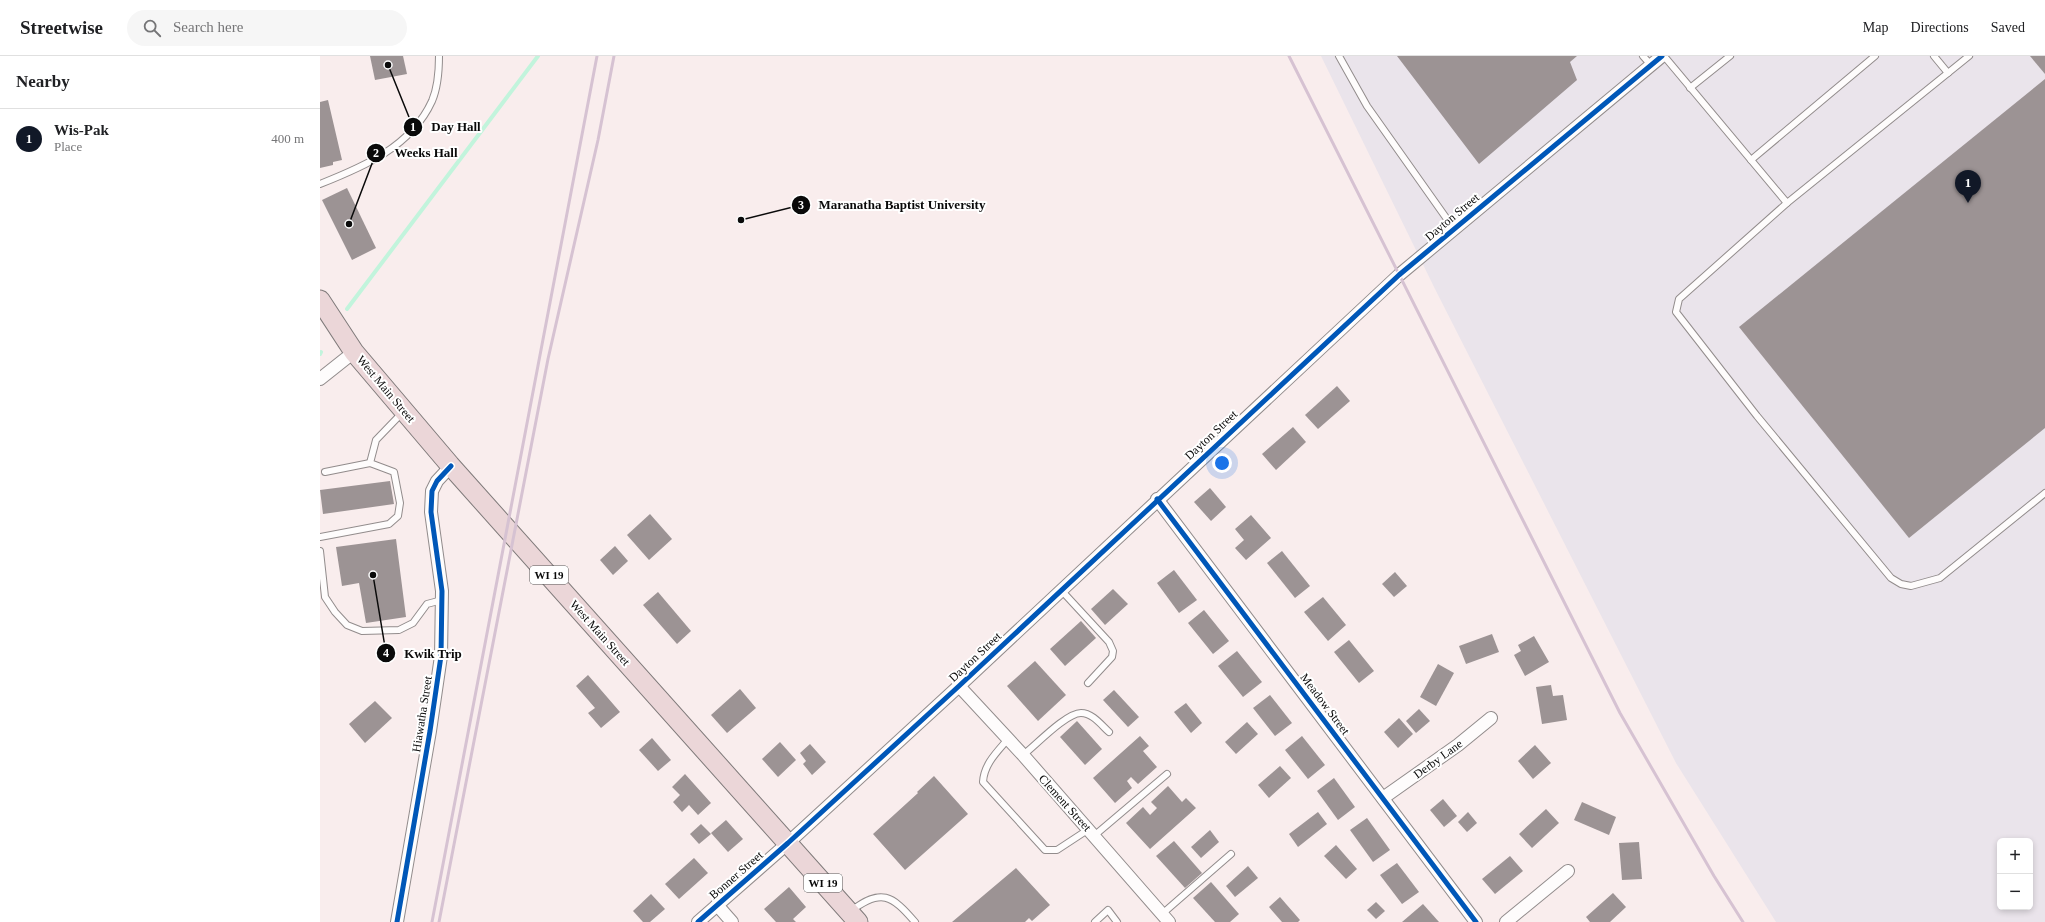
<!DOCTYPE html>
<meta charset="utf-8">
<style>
body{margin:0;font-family:Georgia,serif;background:#f6f6f6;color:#202124}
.controls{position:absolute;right:12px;bottom:12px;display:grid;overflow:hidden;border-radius:6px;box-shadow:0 2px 6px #0003}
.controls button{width:36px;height:36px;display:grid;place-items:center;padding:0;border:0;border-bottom:1px solid #e0e0e0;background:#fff;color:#202124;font:20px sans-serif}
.you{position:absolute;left:902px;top:407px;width:14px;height:14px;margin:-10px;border:3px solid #fff;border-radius:50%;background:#1a73e8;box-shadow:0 0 0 6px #1a73e833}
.badge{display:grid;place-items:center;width:26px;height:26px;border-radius:50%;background:#111827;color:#fff;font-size:13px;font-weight:700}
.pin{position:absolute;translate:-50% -33px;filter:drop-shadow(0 1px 2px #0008)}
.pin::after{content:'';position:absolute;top:21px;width:14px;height:12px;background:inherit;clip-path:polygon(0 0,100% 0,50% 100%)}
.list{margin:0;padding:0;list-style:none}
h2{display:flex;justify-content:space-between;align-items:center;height:52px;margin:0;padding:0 16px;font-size:17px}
h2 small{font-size:13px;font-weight:400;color:#757577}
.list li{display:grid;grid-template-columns:26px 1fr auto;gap:12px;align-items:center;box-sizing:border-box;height:60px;padding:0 16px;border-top:1px solid #e0e0e0}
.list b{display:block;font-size:15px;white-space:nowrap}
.list p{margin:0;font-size:13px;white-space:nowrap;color:#757577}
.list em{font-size:13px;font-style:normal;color:#757577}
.icon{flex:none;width:22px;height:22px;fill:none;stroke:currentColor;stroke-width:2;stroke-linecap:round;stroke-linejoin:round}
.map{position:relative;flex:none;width:1725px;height:866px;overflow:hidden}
header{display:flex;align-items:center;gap:24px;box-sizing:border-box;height:56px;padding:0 20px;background:#fff;border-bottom:1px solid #e0e0e0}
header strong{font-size:19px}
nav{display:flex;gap:22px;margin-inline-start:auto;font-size:14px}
.search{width:280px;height:36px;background:#f6f6f6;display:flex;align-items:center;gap:10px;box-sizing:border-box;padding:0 14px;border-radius:22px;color:#757577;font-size:15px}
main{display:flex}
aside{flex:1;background:#fff}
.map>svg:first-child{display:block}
</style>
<header>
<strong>Streetwise</strong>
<div class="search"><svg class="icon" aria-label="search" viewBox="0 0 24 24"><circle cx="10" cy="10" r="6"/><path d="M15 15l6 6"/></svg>Search here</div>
<nav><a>Map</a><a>Directions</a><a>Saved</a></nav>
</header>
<main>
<aside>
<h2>Nearby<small></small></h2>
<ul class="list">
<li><span class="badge">1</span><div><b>Wis-Pak</b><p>Place</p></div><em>400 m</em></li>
</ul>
</aside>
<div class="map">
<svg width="1725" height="866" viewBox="0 0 1725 866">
<rect width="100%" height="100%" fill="#f9eded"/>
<path fill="#eae4eb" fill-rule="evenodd" d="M1001,0H1725V866H1456L1356,707L1115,233ZM1680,785H1710V851H1680Z"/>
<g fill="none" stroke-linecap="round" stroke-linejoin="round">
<g stroke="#c2f4dc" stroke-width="4">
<polyline points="27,253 218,0"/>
<polyline points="0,298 1,296"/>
</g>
</g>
<g fill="#9c9394">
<polygon points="50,0 83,0 87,18 55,24"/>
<polygon points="1077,0 1257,0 1250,6 1257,24 1159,108"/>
<polygon points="1710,0 1725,0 1725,18"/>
<polygon points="1725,23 1725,372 1589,482 1419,271"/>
<polygon points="8,44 22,104 13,106 13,109 0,112 0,46"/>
<polygon points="27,132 56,192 32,204 2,144"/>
<polygon points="1017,330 1030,345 998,373 985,359"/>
<polygon points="973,371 986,386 956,414 942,398"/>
<polygon points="70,425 74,448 3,458 0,434"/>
<polygon points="890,432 906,451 891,465 874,446"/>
<polygon points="330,458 352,483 329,504 307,479"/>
<polygon points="931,459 951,482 926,504 915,492 924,484 915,473"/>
<polygon points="76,483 86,561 46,567 39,527 22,530 16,491"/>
<polygon points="295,490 308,505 293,519 280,504"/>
<polygon points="962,495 990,530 975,542 947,507"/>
<polygon points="854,514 877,544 859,557 837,527"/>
<polygon points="1075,516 1087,530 1074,541 1062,528"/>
<polygon points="793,533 808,548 785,569 771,553"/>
<polygon points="338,536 371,575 357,588 323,549"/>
<polygon points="1003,541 1026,569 1008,585 984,556"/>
<polygon points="884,554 909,585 893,598 868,567"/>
<polygon points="761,565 776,582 745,610 730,593"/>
<polygon points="1172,578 1179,596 1146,608 1139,590"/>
<polygon points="1214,580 1229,606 1205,620 1194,599 1201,595 1198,589"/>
<polygon points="1029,584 1054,615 1039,627 1014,596"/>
<polygon points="917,595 942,626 923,641 898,610"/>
<polygon points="715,605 746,639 718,665 687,630"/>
<polygon points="1118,608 1134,617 1116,650 1100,641"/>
<polygon points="268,619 300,656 281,672 268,657 275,652 256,630"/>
<polygon points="1231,629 1233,640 1243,639 1247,664 1222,668 1216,631"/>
<polygon points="420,633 436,652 407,677 391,659"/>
<polygon points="794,634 819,661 808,671 783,644"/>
<polygon points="950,639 972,667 955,680 933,652"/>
<polygon points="55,645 72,662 45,687 29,668"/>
<polygon points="866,647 882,667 871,677 854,656"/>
<polygon points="1099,653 1110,665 1096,677 1086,665"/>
<polygon points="1079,662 1093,678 1078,692 1064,676"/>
<polygon points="757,665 782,693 765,709 740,681"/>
<polygon points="927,666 938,678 916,698 905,686"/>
<polygon points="820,680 829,690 823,695 837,711 818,728 811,721 807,725 812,732 795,747 773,722"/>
<polygon points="982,680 1005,709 988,723 965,694"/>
<polygon points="332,682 351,704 338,715 319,694"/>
<polygon points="460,686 476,704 458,721 442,703"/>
<polygon points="490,688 506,706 492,719 483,708 486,705 480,697"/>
<polygon points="1215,689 1231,707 1213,723 1198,705"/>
<polygon points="960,710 971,722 949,742 938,729"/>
<polygon points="365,718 391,747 378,759 369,749 362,756 353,746 360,739 352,731"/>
<polygon points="614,720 648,758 585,814 553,778 598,737 597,736"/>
<polygon points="1014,722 1035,751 1018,764 997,735"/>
<polygon points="848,730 862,746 866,742 876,752 830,793 806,767 823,751 830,759 837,752 831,746"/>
<polygon points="1123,743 1137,760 1124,771 1110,754"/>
<polygon points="1262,746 1296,761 1289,779 1254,764"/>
<polygon points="1226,753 1239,767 1212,792 1199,778"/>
<polygon points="998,756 1007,768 978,791 969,778"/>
<polygon points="1148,756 1157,767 1147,776 1138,766"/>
<polygon points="1047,762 1070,794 1053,806 1030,774"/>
<polygon points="406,764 423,783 408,796 391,777"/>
<polygon points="381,768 391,778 379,788 370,778"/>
<polygon points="890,774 899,786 881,802 871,791"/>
<polygon points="854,785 882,817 865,832 836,800"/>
<polygon points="1319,786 1322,823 1302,824 1299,787"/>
<polygon points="1016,789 1037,813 1026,823 1004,800"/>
<polygon points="1190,800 1203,815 1175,838 1162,823"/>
<polygon points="374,802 388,817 359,843 345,828"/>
<polygon points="1077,807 1099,836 1082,848 1060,819"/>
<polygon points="928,810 938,822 915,841 906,830"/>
<polygon points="696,812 730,849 712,865 709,862 705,866 632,866"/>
<polygon points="891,826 919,858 910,866 895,866 873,842"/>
<polygon points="469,831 486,851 473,863 476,866 456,866 444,853"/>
<polygon points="1293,837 1306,851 1290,866 1270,866 1266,861"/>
<polygon points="331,838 345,853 330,866 323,866 313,855"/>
<polygon points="960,841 980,864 978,866 962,866 949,851"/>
<polygon points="1056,846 1065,855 1056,863 1047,854"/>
<polygon points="1103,848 1119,866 1082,866"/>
</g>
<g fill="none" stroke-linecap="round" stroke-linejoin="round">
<g stroke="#928c8c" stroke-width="8">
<g id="lane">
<polyline points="1019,0 1047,50 1134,173"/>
<polyline points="1323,0 1331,9"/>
<polyline points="1344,0 1467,147 1649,0"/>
<polyline points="1614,0 1628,17"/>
<polyline points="1370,32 1410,0"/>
<polyline points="1431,104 1555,0"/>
<path d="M0,128C43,111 91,91 112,45C118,31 119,15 119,0"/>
<polyline points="1467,147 1359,243 1356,256 1437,360 1571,522 1581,528 1591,530 1620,522 1725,437"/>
<polyline points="5,416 50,407"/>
<polyline points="0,481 69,468 78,460 80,447 74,416 50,407 56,384 82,357"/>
<polyline points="0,495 5,541 15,556 27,569 42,575 79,574 93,567 107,548 122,544"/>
<polyline points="741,534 789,586 793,595 792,601 768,627"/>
<path d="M688,683C677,696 664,708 663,726L725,794H737L769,773"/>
<path d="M703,699C716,689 746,657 761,657C773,657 782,670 789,676"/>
<polyline points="775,779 847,718"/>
<path d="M531,855C561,832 572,839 595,866"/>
<polyline points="842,858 911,798"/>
<polyline points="775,866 788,854 797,866"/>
</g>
</g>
<g stroke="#928c8c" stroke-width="14">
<g id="street">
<polyline points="0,323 34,296"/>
<polyline points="837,443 1156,866"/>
<polyline points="639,630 703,699 849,866"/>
<polyline points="1063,742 1138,689 1171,662"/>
<polyline points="397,849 412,866"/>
<polyline points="77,866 110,675 121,600 122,535 111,456 112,435 117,425 131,410"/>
<polyline points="378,866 468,787 639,630 1079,219 1342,0"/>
<polyline points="1186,866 1248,815"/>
</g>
</g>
<g stroke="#7f7a7a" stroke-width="21">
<polyline id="primary" points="0,244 34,296 130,409 538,866"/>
</g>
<use href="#lane" stroke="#fefcfc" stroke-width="6"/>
<use href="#street" stroke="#fefcfc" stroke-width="12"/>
<use href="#primary" stroke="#ebd6d8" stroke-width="19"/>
<g stroke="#d6c2d2" stroke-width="3">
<polyline points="969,0 1300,657 1394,820 1423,866"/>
<polyline points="112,866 277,0"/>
<polyline points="119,866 228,303 278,84 294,0"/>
</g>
<g stroke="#fff" stroke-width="8">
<g id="cycleway">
<polyline points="837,443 1156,866"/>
<polyline points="77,866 110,675 121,600 122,535 111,456 112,435 117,425 131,410"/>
<polyline points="378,866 468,787 639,630 1079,219 1342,0"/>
</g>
</g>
<use href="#cycleway" stroke="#0057b8" stroke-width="5"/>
</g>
<g text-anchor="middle" stroke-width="4" stroke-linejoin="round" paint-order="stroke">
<g fill="#fff" stroke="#545454" stroke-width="1">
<rect x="210" y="510" width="38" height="18" rx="3"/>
<rect x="484" y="818" width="38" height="18" rx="3"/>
</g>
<g font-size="11" font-weight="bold" fill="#0a0a0a">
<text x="229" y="523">WI 19</text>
<text x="503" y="831">WI 19</text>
</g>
<g font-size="12" fill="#0a0a0a" stroke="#fff">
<text transform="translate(1132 161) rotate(-40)" y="4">Dayton Street</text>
<text transform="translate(66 333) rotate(50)" y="4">West Main Street</text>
<text transform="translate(891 379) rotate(-43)" y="4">Dayton Street</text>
<text transform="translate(280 577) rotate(48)" y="4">West Main Street</text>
<text transform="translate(655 601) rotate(-43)" y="4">Dayton Street</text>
<text transform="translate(1005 648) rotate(53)" y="4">Meadow Street</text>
<text transform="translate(102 658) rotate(-81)" y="4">Hiawatha Street</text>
<text transform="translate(1118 703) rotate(-36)" y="4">Derby Lane</text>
<text transform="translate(745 747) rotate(48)" y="4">Clement Street</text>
<text transform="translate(416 819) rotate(-41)" y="4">Bonner Street</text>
</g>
</g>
<path fill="none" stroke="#0a0a0a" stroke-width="1.5" d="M68 9L93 71M29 168L56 97M421 164L481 149M53 519L66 597"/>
<g fill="#0a0a0a" stroke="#fff" stroke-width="1.5">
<circle cx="68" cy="9" r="4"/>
<circle cx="29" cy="168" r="4"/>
<circle cx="421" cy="164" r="4"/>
<circle cx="53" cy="519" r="4"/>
<circle cx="93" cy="71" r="10"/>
<circle cx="56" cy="97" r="10"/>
<circle cx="481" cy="149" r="10"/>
<circle cx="66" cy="597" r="10"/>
</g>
<g font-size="12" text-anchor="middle" font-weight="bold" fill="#fff">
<text x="93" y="75">1</text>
<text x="56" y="101">2</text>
<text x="481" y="153">3</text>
<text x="66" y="601">4</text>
</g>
<g font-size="13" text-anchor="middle" font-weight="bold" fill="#0a0a0a" stroke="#fff" stroke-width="4" stroke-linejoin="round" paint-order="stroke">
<text x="136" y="75">Day Hall</text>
<text x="106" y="101">Weeks Hall</text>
<text x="582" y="153">Maranatha Baptist University</text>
<text x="113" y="602">Kwik Trip</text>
</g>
</svg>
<div class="controls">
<button>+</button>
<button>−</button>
</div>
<div class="you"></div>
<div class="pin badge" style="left:1648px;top:147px">1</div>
</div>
</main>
